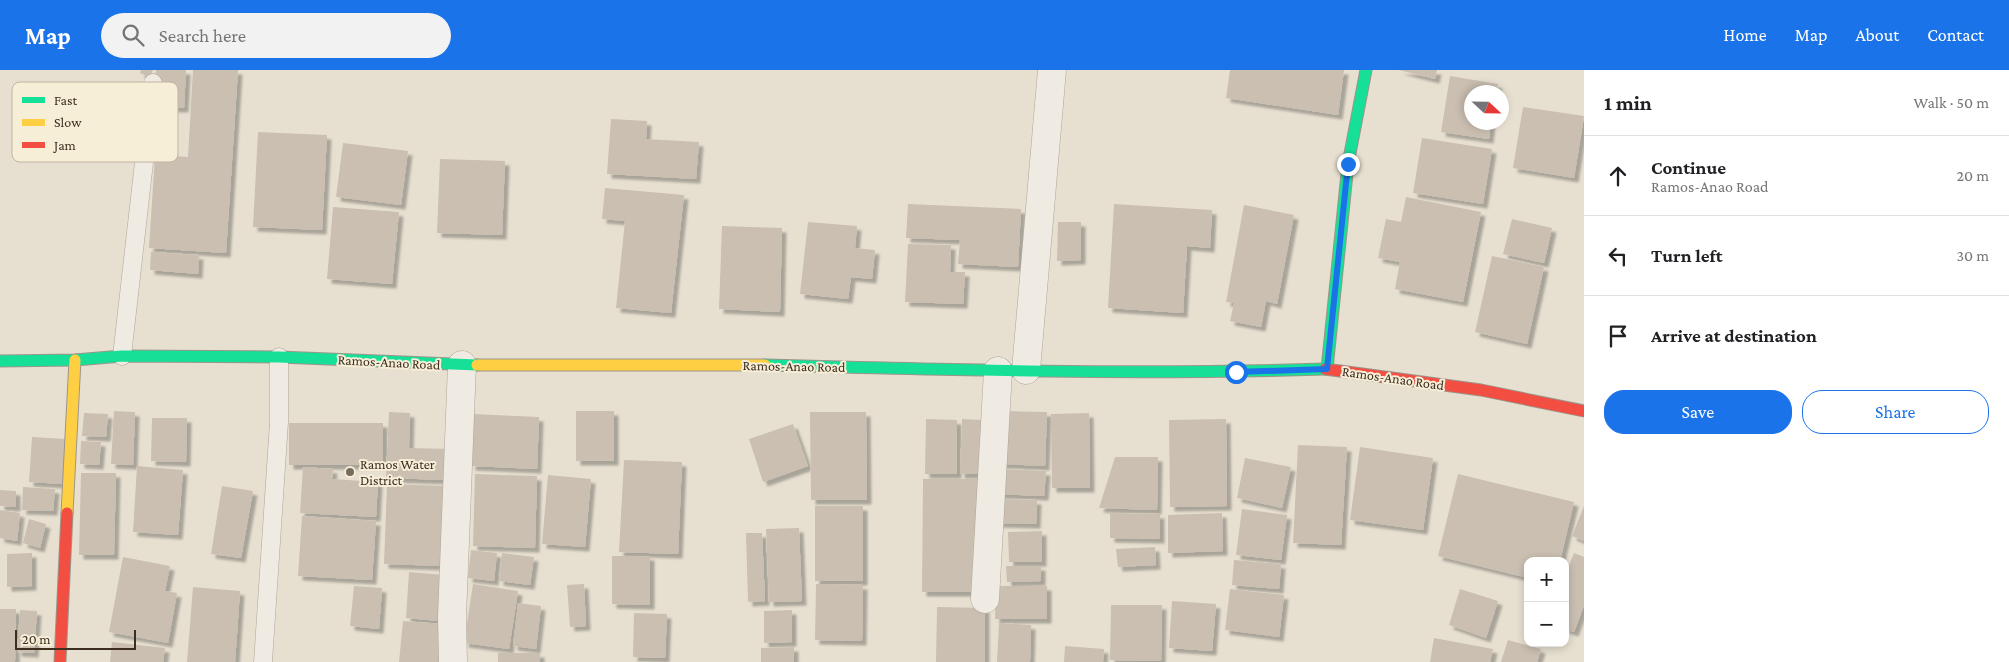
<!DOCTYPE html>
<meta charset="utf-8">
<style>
body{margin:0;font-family:"Crimson Pro",serif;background:#f2f2f2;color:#202124}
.controls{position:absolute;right:15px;bottom:15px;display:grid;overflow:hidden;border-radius:10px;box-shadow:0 2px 8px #0003}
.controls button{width:45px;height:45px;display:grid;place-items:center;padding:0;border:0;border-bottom:1px solid #e0e0e0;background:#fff;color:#202124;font:25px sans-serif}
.compass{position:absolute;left:1464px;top:15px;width:45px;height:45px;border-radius:50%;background:#fff;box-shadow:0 2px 8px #0003;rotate:112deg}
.scale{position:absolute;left:15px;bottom:12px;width:121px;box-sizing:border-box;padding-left:5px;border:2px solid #3d2e20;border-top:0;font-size:14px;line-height:18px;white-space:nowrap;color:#3d2e20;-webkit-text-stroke:4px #f7eed8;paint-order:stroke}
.stop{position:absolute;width:15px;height:15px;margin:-11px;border:4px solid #1a73e8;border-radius:50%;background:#fff}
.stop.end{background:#1a73e8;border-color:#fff;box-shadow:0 1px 5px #0008}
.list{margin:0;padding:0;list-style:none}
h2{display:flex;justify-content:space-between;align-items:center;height:65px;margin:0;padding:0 20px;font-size:21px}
h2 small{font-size:16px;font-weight:400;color:#757577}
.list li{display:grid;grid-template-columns:32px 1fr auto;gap:15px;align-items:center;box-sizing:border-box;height:80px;padding:0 20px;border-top:1px solid #e0e0e0}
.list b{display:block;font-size:19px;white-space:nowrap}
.list p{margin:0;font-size:16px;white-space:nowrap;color:#757577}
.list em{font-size:16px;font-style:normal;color:#757577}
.actions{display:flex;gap:10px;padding:15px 20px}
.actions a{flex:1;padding:11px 0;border:1px solid #1a73e8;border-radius:20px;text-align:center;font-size:18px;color:#1a73e8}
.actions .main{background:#1a73e8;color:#fff}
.icon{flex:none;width:28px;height:28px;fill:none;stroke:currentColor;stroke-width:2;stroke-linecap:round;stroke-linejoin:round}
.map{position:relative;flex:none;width:1584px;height:592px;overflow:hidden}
header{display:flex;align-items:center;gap:30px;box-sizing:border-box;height:70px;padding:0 25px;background:#1a73e8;color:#fff}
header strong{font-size:24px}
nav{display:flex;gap:28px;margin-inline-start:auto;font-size:18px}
.search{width:350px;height:45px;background:#f2f2f2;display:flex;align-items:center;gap:12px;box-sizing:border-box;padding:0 18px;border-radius:28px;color:#757577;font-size:19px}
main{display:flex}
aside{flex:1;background:#fff}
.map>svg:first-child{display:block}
</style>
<header>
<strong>Map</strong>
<div class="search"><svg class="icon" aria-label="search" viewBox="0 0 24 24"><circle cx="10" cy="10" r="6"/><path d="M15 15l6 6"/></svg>Search here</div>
<nav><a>Home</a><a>Map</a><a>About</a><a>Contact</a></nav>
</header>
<main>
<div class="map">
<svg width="1584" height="592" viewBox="0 0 1584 592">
<defs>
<filter id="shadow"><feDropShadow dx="4.5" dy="4.5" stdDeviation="1" flood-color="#0004"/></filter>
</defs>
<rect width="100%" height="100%" fill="#e7e0d1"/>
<g fill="#cbbfb2" filter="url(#shadow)">
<polygon points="141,0 153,0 150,7 140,3"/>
<polygon points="156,0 186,0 184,38 154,37"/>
<polygon points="193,0 238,0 226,183 149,178 155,85 188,87"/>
<polygon points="1230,0 1344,0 1338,45 1226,28"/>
<polygon points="1399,0 1437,0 1435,9"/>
<polygon points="1450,6 1498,14 1496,22 1472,22 1472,52 1491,52 1489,69 1441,62"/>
<polygon points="1523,37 1584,46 1574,108 1513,98"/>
<polygon points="611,49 647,51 646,69 699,72 696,109 607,104"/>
<polygon points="258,62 327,65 322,160 253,157"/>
<polygon points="1422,68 1492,79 1483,134 1413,123"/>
<polygon points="343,73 408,81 401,135 336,127"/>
<polygon points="440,89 505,91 502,165 437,163"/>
<polygon points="605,118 684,125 671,243 616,238 625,151 602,149"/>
<polygon points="1406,127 1481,142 1463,232 1395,219 1400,192 1378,188 1386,149 1401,152"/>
<polygon points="908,134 1021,139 1018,197 958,194 960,170 906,168"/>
<polygon points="1114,134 1212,140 1210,178 1187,176 1183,243 1108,238"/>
<polygon points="1244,135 1294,145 1277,234 1266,231 1261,257 1230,251 1234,233 1226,232"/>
<polygon points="333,137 399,142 392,214 327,209"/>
<polygon points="1512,149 1552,158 1544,193 1503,184"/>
<polygon points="808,152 857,156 855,178 875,180 872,209 851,207 848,229 800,224"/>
<polygon points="1058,152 1081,152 1081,190 1057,191"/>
<polygon points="722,156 782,158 780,242 719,239"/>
<polygon points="908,174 951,175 950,202 965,202 963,234 905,232"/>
<polygon points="151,182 199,185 198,204 150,200"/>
<polygon points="1492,186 1544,197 1527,274 1475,262"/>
<polygon points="114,341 135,342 133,395 111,394"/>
<rect x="576" y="341" width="38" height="50"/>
<polygon points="1001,341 1047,342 1045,396 999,394"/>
<polygon points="389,342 410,343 409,378 450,379 449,410 386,408"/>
<polygon points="810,342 866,342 867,430 811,430"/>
<polygon points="84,343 108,344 106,367 82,366"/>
<polygon points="1089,343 1090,418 1052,418 1051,344"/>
<polygon points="474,344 539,347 537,399 471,396"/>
<polygon points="152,348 187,348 186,392 151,391"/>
<polygon points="926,349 957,350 957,404 925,404"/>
<polygon points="962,349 982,350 981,404 960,404"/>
<polygon points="1226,349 1227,436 1170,437 1169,350"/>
<rect x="289" y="353" width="94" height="42"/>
<polygon points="793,354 808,396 763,412 749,369"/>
<polygon points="32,367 66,369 63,414 29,412"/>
<polygon points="81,371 101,372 99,395 80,394"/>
<polygon points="1298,375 1347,377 1341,475 1293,473"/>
<polygon points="1360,377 1433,388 1423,460 1350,450"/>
<polygon points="1115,387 1158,387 1157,440 1099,438"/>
<polygon points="1245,388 1291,397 1282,438 1237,428"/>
<polygon points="624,390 682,392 678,484 619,482"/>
<polygon points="137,396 183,400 178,465 133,462"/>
<polygon points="303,397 333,399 332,409 378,412 376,447 300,443"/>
<polygon points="999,399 1046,401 1044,426 997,424"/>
<polygon points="81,403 116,403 114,485 79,485"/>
<polygon points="475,404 537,406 535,478 473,476"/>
<polygon points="1458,404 1574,432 1560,491 1528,491 1528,508 1438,486"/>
<polygon points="548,405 591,409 585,477 542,474"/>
<polygon points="923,409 979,409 979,522 922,522"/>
<polygon points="387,414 448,416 444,496 384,494"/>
<polygon points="222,416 253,421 241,488 211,484"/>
<polygon points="23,417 55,419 53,441 22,440"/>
<polygon points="0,420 16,421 16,437 0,436"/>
<polygon points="999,429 1037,430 1036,454 998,453"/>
<rect x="815" y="436" width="48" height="75"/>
<polygon points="1584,436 1584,471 1572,466"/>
<polygon points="1242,439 1287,445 1281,490 1236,485"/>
<polygon points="0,440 20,443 17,471 0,468"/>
<polygon points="1110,443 1160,444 1160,469 1110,468"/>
<polygon points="1222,443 1223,481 1168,483 1168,445"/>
<polygon points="302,446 376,451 372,510 298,506"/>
<polygon points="29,449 46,454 40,478 23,473"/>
<polygon points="799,458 802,531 769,532 766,459"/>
<polygon points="1042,461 1042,492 1009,492 1008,462"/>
<polygon points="746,463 762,463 765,531 748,532"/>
<polygon points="1155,477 1156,495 1118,497 1116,479"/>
<polygon points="471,480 497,483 494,511 468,508"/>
<polygon points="32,483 32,516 7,517 7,484"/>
<polygon points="502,483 534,487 530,515 499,511"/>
<polygon points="1574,483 1584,487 1584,535 1574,562 1565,559 1565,505"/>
<polygon points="612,486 650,486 650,535 612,534"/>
<polygon points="123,487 170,496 165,521 177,523 168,573 109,562"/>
<polygon points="1234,490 1281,494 1279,519 1232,515"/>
<polygon points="1006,496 1041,496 1041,511 1007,512"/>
<polygon points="409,502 444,505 440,551 406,548"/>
<polygon points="473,514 518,521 509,579 464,573"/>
<polygon points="584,514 586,556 570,557 567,515"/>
<polygon points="816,514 863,515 862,571 815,570"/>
<polygon points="354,516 382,518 379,559 350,556"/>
<polygon points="996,516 1047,516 1047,549 995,549"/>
<polygon points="193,517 240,521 235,592 187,592"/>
<polygon points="1230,519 1284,525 1279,567 1225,560"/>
<polygon points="1460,519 1498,531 1486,568 1449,555"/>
<polygon points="1172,531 1216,534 1212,581 1169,578"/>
<polygon points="518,533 541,536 536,579 513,576"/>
<polygon points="1111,535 1162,535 1161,591 1110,590"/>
<polygon points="937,537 985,538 985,592 936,592"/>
<polygon points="0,539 16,539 15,592 0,592"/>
<polygon points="20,540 37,541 34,583 17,582"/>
<polygon points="792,540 792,572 764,573 764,541"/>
<polygon points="634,543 667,544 665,588 633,587"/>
<polygon points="403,551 443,554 440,592 399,592"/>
<polygon points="999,553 1031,555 1030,592 997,592"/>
<polygon points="1434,568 1493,579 1490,592 1430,592"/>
<polygon points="1508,570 1541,579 1537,592 1501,592"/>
<polygon points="112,572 165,578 163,592 110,592"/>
<polygon points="1065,576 1104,579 1103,592 1064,592"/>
<polygon points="794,577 794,592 761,592 761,578"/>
<rect x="498" y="583" width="42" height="9"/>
</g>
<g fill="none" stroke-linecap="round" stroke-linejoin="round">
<g stroke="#ada599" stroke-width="19">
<g id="lane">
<polyline points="122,286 153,13"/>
<polyline points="263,592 279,352 279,287"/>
</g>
</g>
<g stroke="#ada599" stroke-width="29">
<g id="street">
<polyline points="1026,300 1052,0"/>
<polyline points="985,529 998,301"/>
<polyline points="453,592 452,547 462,295"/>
</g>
</g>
<g stroke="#9c958a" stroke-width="13">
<g id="fast">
<polyline points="0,291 75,290 122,286 279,287 477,295"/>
<path d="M765,295C951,300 1138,305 1325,299"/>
<polyline points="1327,299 1348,94 1366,0"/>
</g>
</g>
<g stroke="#9c958a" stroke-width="13">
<g id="slow">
<polyline points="477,295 765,295"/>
<polyline points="67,443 75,290"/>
</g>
</g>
<g stroke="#9c958a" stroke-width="13">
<g id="jam">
<polyline points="1325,299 1481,320 1584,341"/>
<polyline points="60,592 67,443"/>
</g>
</g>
<use href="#lane" stroke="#efebe3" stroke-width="18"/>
<use href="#street" stroke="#efebe3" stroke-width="28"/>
<use href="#fast" stroke="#16e098" stroke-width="11"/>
<use href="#slow" stroke="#ffcf43" stroke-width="11"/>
<use href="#jam" stroke="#f24e42" stroke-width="11"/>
</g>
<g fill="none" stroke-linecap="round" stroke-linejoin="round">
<polyline stroke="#1a73e8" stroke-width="6" points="1236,302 1327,299 1348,94"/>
</g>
<circle fill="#786c5e" stroke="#f7eed8" stroke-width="2" cx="350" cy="402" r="5"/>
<g text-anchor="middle" stroke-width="4" stroke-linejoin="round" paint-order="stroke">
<g font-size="14" fill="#3d2e20" stroke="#f7eed8">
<text transform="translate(389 292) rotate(3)" y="5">Ramos-Anao Road</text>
<text transform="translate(794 296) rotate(1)" y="5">Ramos-Anao Road</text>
<text transform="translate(1393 308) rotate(8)" y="5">Ramos-Anao Road</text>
</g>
<g font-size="14" fill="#3d2e20" stroke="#f7eed8" text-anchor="start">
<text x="360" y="399">Ramos Water<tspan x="360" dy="16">District</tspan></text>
</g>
</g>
<rect x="12" y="12" width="166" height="80" rx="8" fill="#f7eed8" stroke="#bfb4a1" stroke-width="1"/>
<rect x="22" y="27" width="23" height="6" fill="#16e098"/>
<rect x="22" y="49" width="23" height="7" fill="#ffcf43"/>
<rect x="22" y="72" width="23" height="6" fill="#f24e42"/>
<g font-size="14" fill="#3d2e20">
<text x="54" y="35">Fast</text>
<text x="54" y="57">Slow</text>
<text x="54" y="80">Jam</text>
</g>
</svg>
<div class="controls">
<button>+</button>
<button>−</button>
</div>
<svg class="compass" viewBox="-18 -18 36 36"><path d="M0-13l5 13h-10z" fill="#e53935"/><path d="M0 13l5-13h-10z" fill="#757577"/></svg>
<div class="scale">20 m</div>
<div class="stop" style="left:1236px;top:302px"></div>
<div class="stop end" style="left:1348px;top:94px"></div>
</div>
<aside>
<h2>1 min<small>Walk · 50 m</small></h2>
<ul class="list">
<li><svg class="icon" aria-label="ahead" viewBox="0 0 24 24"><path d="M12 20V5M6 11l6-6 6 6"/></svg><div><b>Continue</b><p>Ramos-Anao Road</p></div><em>20 m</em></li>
<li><svg class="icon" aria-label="left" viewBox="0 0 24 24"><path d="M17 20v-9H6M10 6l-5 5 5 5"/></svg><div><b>Turn left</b></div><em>30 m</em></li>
<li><svg class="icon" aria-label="arrive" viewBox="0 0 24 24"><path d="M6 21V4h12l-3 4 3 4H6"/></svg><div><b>Arrive at destination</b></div></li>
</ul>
<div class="actions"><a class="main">Save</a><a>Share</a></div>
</aside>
</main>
